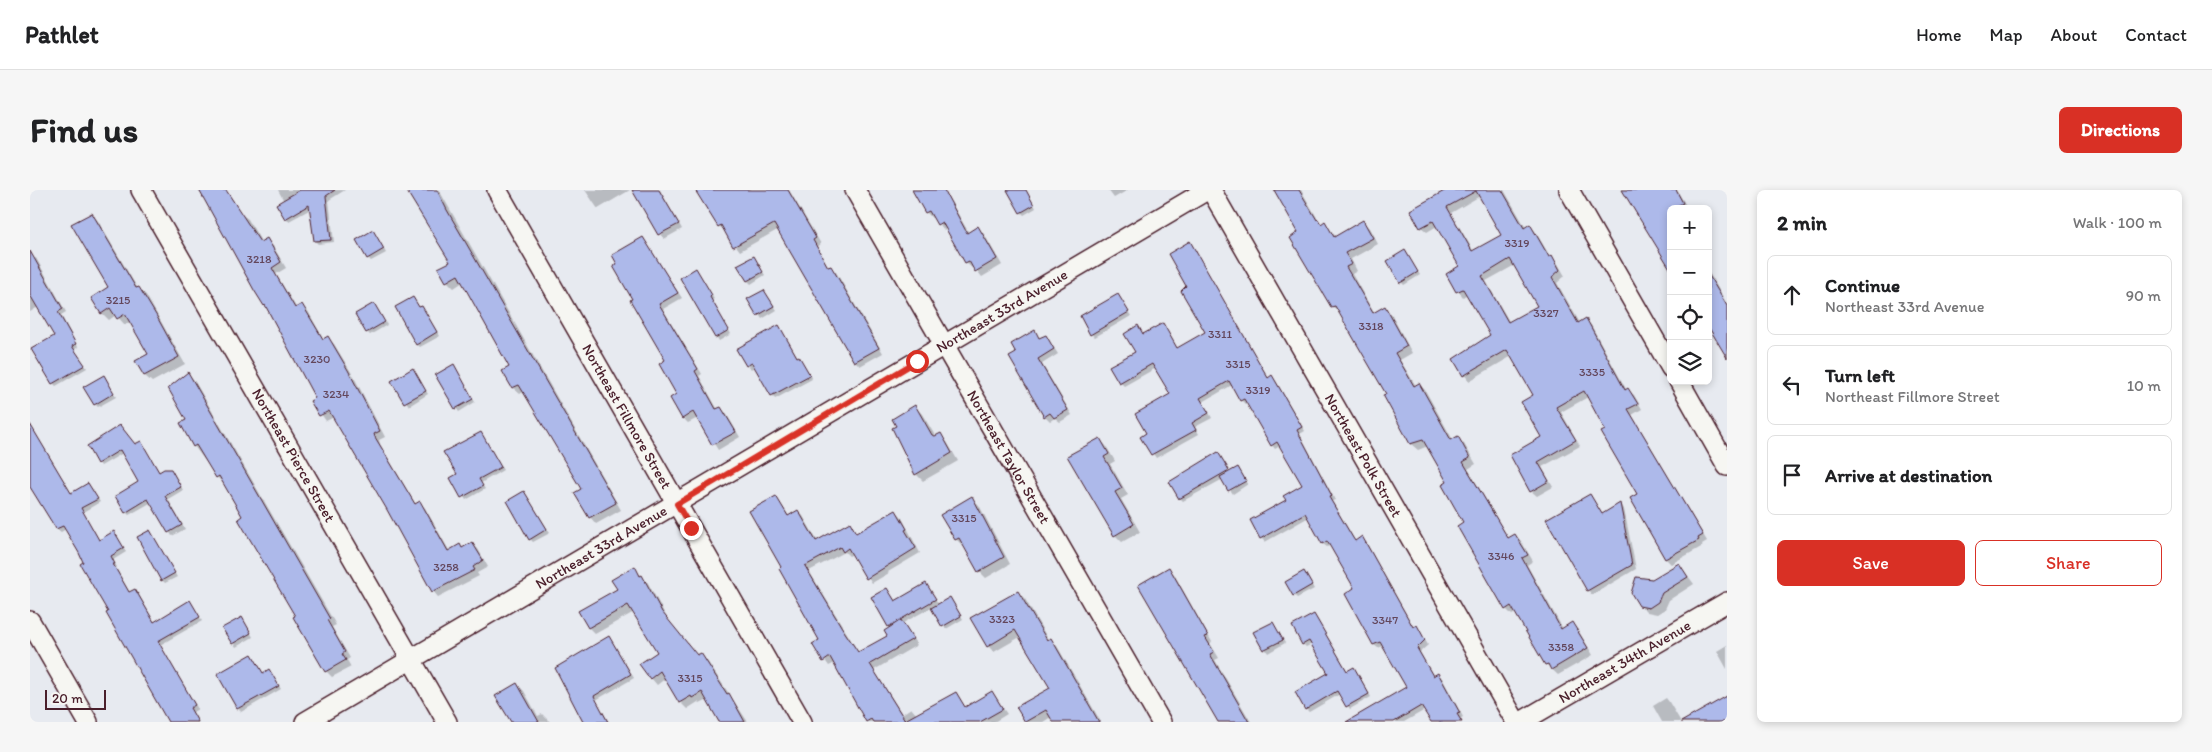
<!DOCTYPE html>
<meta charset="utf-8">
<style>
body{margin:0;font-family:Itim,sans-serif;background:#f6f6f6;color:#202124}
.controls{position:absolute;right:15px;top:15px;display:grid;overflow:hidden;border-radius:8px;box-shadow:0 2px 8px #0003}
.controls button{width:45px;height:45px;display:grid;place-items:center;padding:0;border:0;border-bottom:1px solid #e0e0e0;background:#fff;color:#202124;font:25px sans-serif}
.scale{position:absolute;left:15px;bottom:12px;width:61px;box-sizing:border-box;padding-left:5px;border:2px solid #4a1f2b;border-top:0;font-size:14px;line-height:18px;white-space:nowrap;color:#4a1f2b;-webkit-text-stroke:4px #f6f6f2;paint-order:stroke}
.stop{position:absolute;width:15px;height:15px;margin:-11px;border:4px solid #d93025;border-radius:50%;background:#fff}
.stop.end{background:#d93025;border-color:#fff;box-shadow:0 1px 5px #0008}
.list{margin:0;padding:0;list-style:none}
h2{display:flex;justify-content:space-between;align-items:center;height:65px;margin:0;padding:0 20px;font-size:21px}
h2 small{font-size:16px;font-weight:400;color:#757577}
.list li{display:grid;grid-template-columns:32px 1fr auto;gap:15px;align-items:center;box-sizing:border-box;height:80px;margin:0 10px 10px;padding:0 10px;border:1px solid #e0e0e0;border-radius:8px}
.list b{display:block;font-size:19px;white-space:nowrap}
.list p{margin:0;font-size:16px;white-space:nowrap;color:#757577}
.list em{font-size:16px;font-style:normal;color:#757577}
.actions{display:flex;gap:10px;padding:15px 20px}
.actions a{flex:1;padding:11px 0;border:1px solid #d93025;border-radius:8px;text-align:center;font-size:18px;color:#d93025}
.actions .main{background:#d93025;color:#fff}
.icon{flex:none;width:28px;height:28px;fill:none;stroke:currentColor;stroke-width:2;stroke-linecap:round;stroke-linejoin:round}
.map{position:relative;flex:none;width:1697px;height:532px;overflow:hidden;border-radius:8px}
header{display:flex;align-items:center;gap:30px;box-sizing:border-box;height:70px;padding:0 25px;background:#fff;border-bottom:1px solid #e0e0e0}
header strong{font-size:24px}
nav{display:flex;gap:28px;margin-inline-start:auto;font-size:18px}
.intro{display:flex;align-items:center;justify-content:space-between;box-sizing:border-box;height:120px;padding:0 30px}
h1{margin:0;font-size:35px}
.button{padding:12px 22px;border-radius:8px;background:#d93025;color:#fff;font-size:18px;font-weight:700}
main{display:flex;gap:30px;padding:0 30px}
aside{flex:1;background:#fff;border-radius:8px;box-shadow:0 2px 8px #0003}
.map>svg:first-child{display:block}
</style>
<header>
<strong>Pathlet</strong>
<nav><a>Home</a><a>Map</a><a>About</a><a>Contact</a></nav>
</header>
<div class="intro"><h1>Find us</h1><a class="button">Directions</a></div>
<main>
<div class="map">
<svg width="1697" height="532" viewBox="0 0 1697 532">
<rect width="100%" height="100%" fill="#e7eaf0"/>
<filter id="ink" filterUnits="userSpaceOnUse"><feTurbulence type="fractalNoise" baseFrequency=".02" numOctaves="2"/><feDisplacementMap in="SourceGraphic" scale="10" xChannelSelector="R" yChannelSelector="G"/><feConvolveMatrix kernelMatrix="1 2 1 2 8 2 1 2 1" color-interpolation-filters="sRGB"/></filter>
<g filter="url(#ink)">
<g fill="#0003" fill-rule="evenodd">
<polygon points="168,0 196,0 211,24 218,29 232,53 237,50 243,56 256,78 246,84 267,119 272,116 278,121 294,150 298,148 304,154 324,187 355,247 349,250 350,254 386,315 389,313 395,318 420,362 430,356 433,359 442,353 448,359 458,377 447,383 449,386 408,407 403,401 357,318 304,227 296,231 282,211 287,208 184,24"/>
<polygon points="248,0 315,0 299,10 304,52 288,54 285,51 281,19 259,31 256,28 254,11"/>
<polygon points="378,0 409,0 591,320 566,334 560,327 546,304 553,300 495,201 490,204 483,198 474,181 481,177 433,92 424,98 417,91 422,72"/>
<polygon points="555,0 600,0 568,19"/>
<polygon points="604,0 630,0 652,39 634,49"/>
<polygon points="667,0 759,0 791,54 787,56 799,78 806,82 853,163 830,176 825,171 749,39 710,61 695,41 689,36"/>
<polygon points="883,0 914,0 939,43 948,38 954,44 972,75 952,87 944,77 942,78 936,73 917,38 914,40 904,27 902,28 896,22"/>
<polygon points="987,0 996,0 1006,18 994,25 991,22"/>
<polygon points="1078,0 1098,0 1084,8"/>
<polygon points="1245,0 1271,0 1290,33 1292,35 1295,33 1306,47 1333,32 1339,38 1348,54 1321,69 1327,81 1322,84 1344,123 1354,117 1361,124 1382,163 1370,170 1386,196 1389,194 1395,200 1423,250 1428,248 1434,254 1446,274 1438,279 1479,349 1485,345 1491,351 1503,371 1497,375 1533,439 1542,434 1548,440 1563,465 1528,485 1516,474 1486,423 1482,425 1476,419 1435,332 1419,292 1398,256 1388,260 1381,254 1354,206 1357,204 1310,122 1302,116 1269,42"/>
<path d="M1419,0H1474L1496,38L1500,36L1505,41L1521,68L1527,72L1535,86L1527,93L1550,133L1555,130L1561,135L1597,201L1598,200L1604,205L1612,219L1602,225L1677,351L1672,354L1673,356L1641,374L1636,369L1601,308L1608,304L1558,207L1531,222L1550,256L1512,277L1523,297L1507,306L1501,301L1513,248L1505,205L1482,166L1439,191L1424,169L1461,146L1437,104L1433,107L1417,85L1431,77L1407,36L1397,42L1391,37ZM1450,6L1473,45L1444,62L1421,23ZM1485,75L1509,116L1480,133L1456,91Z"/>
<polygon points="1594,0 1647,0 1658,19 1641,19"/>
<polygon points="62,24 68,31 108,99 116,105 155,174 122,192 115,186 107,172 120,164 101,131 95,135 86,125 79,130 72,123 79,98"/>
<polygon points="346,45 356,63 341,71 338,68"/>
<polygon points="613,49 652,108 633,119 672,184 669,186 688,220 691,218 696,223 710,247 688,260 668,228 658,233 653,228 648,205 637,170 604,109"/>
<polygon points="1160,53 1239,189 1242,187 1246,191 1275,241 1270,244 1305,310 1302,311 1326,352 1332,348 1336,352 1384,438 1386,437 1390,441 1398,455 1390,462 1404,487 1408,484 1412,488 1433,527 1430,529 1432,532 1402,532 1395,520 1374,532 1341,532 1378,498 1353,456 1348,458 1344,455 1317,405 1326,398 1301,355 1297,357 1293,354 1279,327 1235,352 1231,348 1257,311 1274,296 1250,256 1245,259 1242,255 1217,213 1215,214 1211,210 1202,195 1173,212 1182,228 1165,237 1169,244 1126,268 1112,247 1118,244 1141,205 1126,178 1094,196 1090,192 1106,162 1108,137 1114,145 1133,134 1148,159 1176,142 1158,96"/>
<polygon points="1375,62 1390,85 1374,95 1371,92"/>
<polygon points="723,67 735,85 721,94 718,91"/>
<polygon points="6,68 36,122 31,125 48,157 44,160 57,178 26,196 23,193 26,146 8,117 0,122 0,72"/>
<polygon points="666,80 684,109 682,110 701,144 689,151 652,89"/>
<polygon points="1678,81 1697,114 1697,166 1678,126"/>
<polygon points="734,101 747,120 732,129 719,110"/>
<polygon points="1088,106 1101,126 1065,147 1061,144"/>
<polygon points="344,115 357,135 340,145 337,142"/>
<polygon points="392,117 410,146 390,157 387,154 389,118"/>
<polygon points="748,136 782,189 745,209 725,176 721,179 708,160"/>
<polygon points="1004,142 1010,149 1016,146 1028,164 1012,174 1042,225 1030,232 1025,228 1020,231 1015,226 988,163"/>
<polygon points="426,179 445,212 429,222 426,218"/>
<polygon points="383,180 398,204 379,216 363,191"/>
<polygon points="158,184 164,190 306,435 302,437 320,468 317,470 321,477 302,487 296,481 194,292 193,293 187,287 164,256 158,230"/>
<polygon points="73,186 86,207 68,217 65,214"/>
<polygon points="885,217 892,224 906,247 910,245 917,252 928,271 893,291 886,284 863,239"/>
<polygon points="0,234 42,304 58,294 61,298 70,312 53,322 70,351 87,346 96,362 83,370 87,377 86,378 100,403 105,400 108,403 125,433 160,412 172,431 130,455 168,519 163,522 169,532 138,532 36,339 31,342 27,339 0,292"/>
<polygon points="451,244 473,280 451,293 455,299 436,310 422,289 428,285"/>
<polygon points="1070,249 1076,256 1085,271 1080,274 1098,305 1091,309 1110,342 1092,352 1085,345"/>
<polygon points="110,252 130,283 144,284 153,300 138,309 155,339 142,346 122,312 99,325 96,322 110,293 93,263 71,276 58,257 105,255"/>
<polygon points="1188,263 1200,283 1208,278 1218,294 1203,304 1193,289 1153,311 1150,308"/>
<polygon points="1560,305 1573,325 1590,315 1594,319 1606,379 1562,405 1558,400"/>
<polygon points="497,306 520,343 503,352 500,349"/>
<polygon points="746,307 759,326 768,321 773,326 788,352 819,333 827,344 866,321 871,326 890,363 858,382 859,383 842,393 823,364 819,366 815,362 779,381 829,463 859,447 861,438 859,436 857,399 866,412 896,394 909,415 920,408 923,412 933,429 916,439 902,417 873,433 887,455 844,480 872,524 881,518 887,525 926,503 936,518 962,503 977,524 964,532 838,532 805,473 799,476 784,455 791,451 753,378"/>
<polygon points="942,308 949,315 980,374 956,388 949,381 935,355 933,356 926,349"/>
<polygon points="120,342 147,387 135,393 132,390"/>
<polygon points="1649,374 1664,394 1639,410 1635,419 1627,424 1617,422 1610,415 1622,390"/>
<polygon points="604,378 618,393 638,430 667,466 671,464 677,471 718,532 690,532 678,510 670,514 668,512 657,519 650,512 636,488 627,495 621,488 628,462 604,422 565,444 559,438"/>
<polygon points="1138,378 1144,384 1182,452 1180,453 1189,468 1185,470 1221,532 1189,532 1110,395"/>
<polygon points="1277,386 1284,399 1267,408 1264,405"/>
<polygon points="988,402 995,409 1019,451 1020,450 1027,456 1071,532 1025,532 1021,527 1013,532 997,532 988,518 1022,498 990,447 964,462 958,456"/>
<polygon points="212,428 223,447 206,457 194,438"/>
<polygon points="1287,429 1318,482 1324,479 1327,482 1341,507 1320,519 1310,504 1279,522 1276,519 1299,483 1282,454 1276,457 1273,454"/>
<polygon points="1242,433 1255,453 1238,463 1225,443"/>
<polygon points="582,451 604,488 566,510 579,532 555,532"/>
<polygon points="1697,455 1697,479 1687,461"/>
<polygon points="222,465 234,484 239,480 242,484 251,499 211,522 188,485"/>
<polygon points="487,494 494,501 508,526 512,524 520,532 482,532"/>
<polygon points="1636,508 1639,512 1651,532 1632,532 1623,516"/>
</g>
<g fill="#adb9ea" stroke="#4a1f2b" fill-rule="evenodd">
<polygon points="169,0 196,0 230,52 237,48 251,72 242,78 265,118 272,114 293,149 298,146 318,180 350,241 344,244 345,247 385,314 390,311 418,361 430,354 432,358 442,352 453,370 443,377 445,380 402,402 356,318 299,221 289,226 280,211 285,208 235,115 234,116 224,100"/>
<polygon points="270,0 305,0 296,6 301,50 284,51 279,15 255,29 246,14"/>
<polygon points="376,0 407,0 417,20 586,313 559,328 544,303 551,299 489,195 482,198 472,181 479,177 434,96 428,85 416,92 408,78 420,72"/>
<polygon points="602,0 629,0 649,34 628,45"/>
<polygon points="665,0 758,0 786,48 783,50 798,77 801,76 849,158 824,172 744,34 703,57 691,35 688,37"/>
<polygon points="882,0 914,0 937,43 948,36 967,69 945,82 939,71 935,73 912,32 907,35 899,21 895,23"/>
<polygon points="977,0 996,0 1004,15 990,23"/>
<polygon points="1244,0 1269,0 1287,30 1288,29 1291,34 1295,31 1304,47 1333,30 1343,48 1315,63 1322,74 1316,77 1343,123 1355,116 1377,156 1365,163 1384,196 1389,193 1421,250 1428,246 1440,268 1433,272 1478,348 1485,344 1498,365 1492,368 1531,439 1542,432 1558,458 1521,480 1518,474 1515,475 1481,416 1475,420 1427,336 1433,332 1412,295 1417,292 1393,250 1380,254 1353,205 1356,204 1328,156 1305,116 1301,117 1260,48 1268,42"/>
<path d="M1416,0H1472L1494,38L1500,34L1519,67L1522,65L1530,80L1522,87L1548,133L1556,128L1595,200L1598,198L1608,214L1598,219L1673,345L1668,348L1669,350L1635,369L1600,308L1607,304L1571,242L1575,240L1554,201L1526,217L1546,250L1508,272L1519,291L1500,302L1480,265L1511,247L1491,212L1503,205L1477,160L1433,186L1423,169L1460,145L1433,99L1426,102L1416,84L1429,76L1403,31L1390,38L1380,20ZM1446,1L1471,45L1442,61L1417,17ZM1480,69L1507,116L1478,132L1452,86Z"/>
<polygon points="1592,0 1646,0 1653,13 1641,19 1641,80"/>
<polygon points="62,23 106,98 109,97 126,125 149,167 114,186 105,171 118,164 95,124 87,129 80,118 71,124 61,108 78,97 41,34"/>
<polygon points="343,40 354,59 337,69 326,50"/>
<polygon points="613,47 648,103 629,114 668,179 665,181 686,219 691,217 706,242 682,255 663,222 652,229 640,208 646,204 629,174 635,170 600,110 602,109 583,76 587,74 582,65"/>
<polygon points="1160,51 1238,188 1242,185 1272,237 1267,240 1302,306 1299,307 1323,348 1325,351 1332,346 1383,437 1387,435 1395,450 1387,458 1403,486 1408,483 1430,523 1427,524 1432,532 1401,532 1391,516 1364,532 1316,532 1376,497 1350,452 1343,455 1315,404 1324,398 1297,351 1292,354 1275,323 1230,349 1220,330 1256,310 1253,306 1272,295 1247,252 1241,256 1214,209 1210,211 1199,191 1170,208 1179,223 1162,233 1166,240 1121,265 1110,247 1116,243 1105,224 1140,204 1122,174 1089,193 1079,176 1105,162 1094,144 1108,135 1113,144 1133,133 1147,158 1175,142 1151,101 1156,96 1138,64"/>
<polygon points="1375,60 1388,82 1370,93 1357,71"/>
<polygon points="0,61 33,119 28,122 46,154 42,156 55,175 22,194 1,159 24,146 0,105"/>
<polygon points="724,66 733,82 717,91 707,75"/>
<polygon points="666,78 682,105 680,107 699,140 685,148 650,88"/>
<polygon points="1678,84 1697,116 1697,168 1678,136"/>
<polygon points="734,100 744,116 727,126 717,109"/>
<polygon points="1088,104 1099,122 1060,145 1050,126"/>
<polygon points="383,107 389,117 392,116 407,142 386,155 365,117"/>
<polygon points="344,113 355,132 336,143 325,124"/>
<polygon points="749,135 767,167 769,166 780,185 741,206 722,173 716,176 706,159"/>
<polygon points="1005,140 1009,148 1016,145 1024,159 1008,169 1038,220 1024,228 1020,223 1014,227 979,167 986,163 981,154"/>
<polygon points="424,174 443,209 425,219 405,185"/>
<polygon points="383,178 396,201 374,213 361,191"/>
<polygon points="158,182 300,429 297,430 315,462 312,464 316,470 295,482 263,427 265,426 208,329 212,326 189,286 186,288 166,255 163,257 150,233 156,230 138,198"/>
<polygon points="74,185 84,203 64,215 53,197"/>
<polygon points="885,215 902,245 905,246 911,243 922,263 885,285 862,238 866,236 862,229"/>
<polygon points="0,234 41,303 58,293 68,309 51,318 69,350 84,341 94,358 81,366 85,374 83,374 99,402 105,399 124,432 160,410 170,427 128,451 165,515 160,518 168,532 138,532 76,423 78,422 50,374 53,372 49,363 33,336 26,339 0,297"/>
<polygon points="90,235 105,254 111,251 129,282 134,279 141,279 151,297 135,306 152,335 138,343 118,309 95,323 85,306 108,292 90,260 67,274 57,256"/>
<polygon points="451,242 471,277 449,289 453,296 431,308 420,288 427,284 413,262"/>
<polygon points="1070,248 1079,264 1074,267 1092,298 1085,302 1104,334 1084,346 1037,266"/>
<polygon points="1188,262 1199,280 1149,309 1139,292"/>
<polygon points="1208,277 1216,291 1198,301 1190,287"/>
<polygon points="494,301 517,339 499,350 477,311"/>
<polygon points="1560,304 1572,324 1590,313 1602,375 1557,401 1516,329"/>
<polygon points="746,306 758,326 768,320 786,351 820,332 826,343 866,320 877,339 875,340 886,358 836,389 818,358 813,362 810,357 775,376 814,441 828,462 857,446 854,441 871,430 883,449 840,474 875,530 926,502 935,517 962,501 973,519 950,532 843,532 841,529 836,532 800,467 793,472 782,454 789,450 749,379 751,377 719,321"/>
<polygon points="942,306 974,367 948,382 929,348 925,350 910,325"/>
<polygon points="120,340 145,383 131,391 107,347"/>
<polygon points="1649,373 1658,387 1632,403 1628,412 1619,418 1609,416 1601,403 1606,387 1622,389"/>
<polygon points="605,376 610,386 612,385 632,422 667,465 671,463 697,504 699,503 715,532 689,532 672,502 662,508 661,506 649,513 630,481 620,489 609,474 627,462 598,415 558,438 548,421 587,399 581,390"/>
<polygon points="1139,377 1178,446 1175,447 1184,462 1180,464 1219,532 1188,532 1108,395"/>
<polygon points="1274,381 1282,395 1263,406 1255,392"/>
<polygon points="896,393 906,409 858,437 841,407 857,398 865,411"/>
<polygon points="988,401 1017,450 1021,448 1069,532 1023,532 1016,520 995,532 986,517 1020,498 985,440 957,457 940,428"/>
<polygon points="920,407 931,426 912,437 901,418"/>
<polygon points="1284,424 1317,481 1324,477 1339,504 1316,517 1307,501 1275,520 1265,502 1298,483 1279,451 1272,455 1262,436"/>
<polygon points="212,427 221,443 202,454 192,438"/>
<polygon points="1243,432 1253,450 1233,460 1223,442"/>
<polygon points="579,446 601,484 564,506 578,532 553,532 525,478"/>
<polygon points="222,464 233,483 239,479 249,496 207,519 187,484"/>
<polygon points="487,493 509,532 481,532 465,506"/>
<polygon points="1697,506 1697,532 1651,532"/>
</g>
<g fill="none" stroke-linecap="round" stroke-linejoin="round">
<g stroke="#4a1f2b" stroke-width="22">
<g id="minor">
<path id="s1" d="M111,0L417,532"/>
<path id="s2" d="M467,0L772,532"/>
<path id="s3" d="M825,0L1131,532"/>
<path id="s4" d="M1181,0L1486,532"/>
<polyline points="1539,0 1641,178"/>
<polyline points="1649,191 1697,276"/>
<polyline points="0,431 58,532"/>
<path id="s5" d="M275,532L1177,0"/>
<path id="s6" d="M1491,532L1697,412"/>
</g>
</g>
<use href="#minor" stroke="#f6f6f2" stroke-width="19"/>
</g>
</g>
<g fill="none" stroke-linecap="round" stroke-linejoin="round" filter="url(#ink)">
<polyline stroke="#d93025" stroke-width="6" points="661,338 647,314 887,171"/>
</g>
<g text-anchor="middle" stroke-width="5" stroke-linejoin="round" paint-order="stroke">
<g font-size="12" fill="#63465b">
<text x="1487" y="57">3319</text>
<text x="229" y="73">3218</text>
<text x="88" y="114">3215</text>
<text x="1516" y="127">3327</text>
<text x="1341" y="140">3318</text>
<text x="1190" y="148">3311</text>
<text x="287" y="173">3230</text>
<text x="1208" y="178">3315</text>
<text x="1562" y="186">3335</text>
<text x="1228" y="204">3319</text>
<text x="306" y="208">3234</text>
<text x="934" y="332">3315</text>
<text x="1471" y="370">3346</text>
<text x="416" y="381">3258</text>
<text x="972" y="433">3323</text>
<text x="1355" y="434">3347</text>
<text x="1531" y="461">3358</text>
<text x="660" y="492">3315</text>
</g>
<g font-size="15" fill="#4a1f2b" stroke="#f6f6f2">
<text dy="5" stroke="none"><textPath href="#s5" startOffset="809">Northeast 33rd Avenue</textPath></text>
<text dy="5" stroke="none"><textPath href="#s2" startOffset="261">Northeast Fillmore Street</textPath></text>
<text dy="5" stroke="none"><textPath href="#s1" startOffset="306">Northeast Pierce Street</textPath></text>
<text dy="5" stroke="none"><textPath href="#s3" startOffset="308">Northeast Taylor Street</textPath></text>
<text dy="5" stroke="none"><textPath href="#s4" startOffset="306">Northeast Polk Street</textPath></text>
<text dy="5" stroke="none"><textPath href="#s5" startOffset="344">Northeast 33rd Avenue</textPath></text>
<text dy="5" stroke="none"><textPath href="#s6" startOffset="120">Northeast 34th Avenue</textPath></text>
</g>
</g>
</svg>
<div class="controls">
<button>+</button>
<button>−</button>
<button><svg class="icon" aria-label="locate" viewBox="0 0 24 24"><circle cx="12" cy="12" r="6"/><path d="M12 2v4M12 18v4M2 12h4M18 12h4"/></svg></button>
<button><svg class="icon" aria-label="layers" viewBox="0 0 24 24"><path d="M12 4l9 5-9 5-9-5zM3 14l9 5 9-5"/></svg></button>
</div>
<div class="scale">20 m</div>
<div class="stop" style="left:887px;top:171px"></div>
<div class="stop end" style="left:661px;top:338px"></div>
</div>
<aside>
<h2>2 min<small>Walk · 100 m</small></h2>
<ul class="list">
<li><svg class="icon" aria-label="ahead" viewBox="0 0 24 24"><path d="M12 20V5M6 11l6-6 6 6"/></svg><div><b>Continue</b><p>Northeast 33rd Avenue</p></div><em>90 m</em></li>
<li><svg class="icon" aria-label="left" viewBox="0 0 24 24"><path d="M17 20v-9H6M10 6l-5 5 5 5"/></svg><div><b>Turn left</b><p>Northeast Fillmore Street</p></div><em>10 m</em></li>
<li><svg class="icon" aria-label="arrive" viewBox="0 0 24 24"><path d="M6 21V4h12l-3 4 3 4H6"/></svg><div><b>Arrive at destination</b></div></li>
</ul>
<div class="actions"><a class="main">Save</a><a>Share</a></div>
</aside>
</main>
